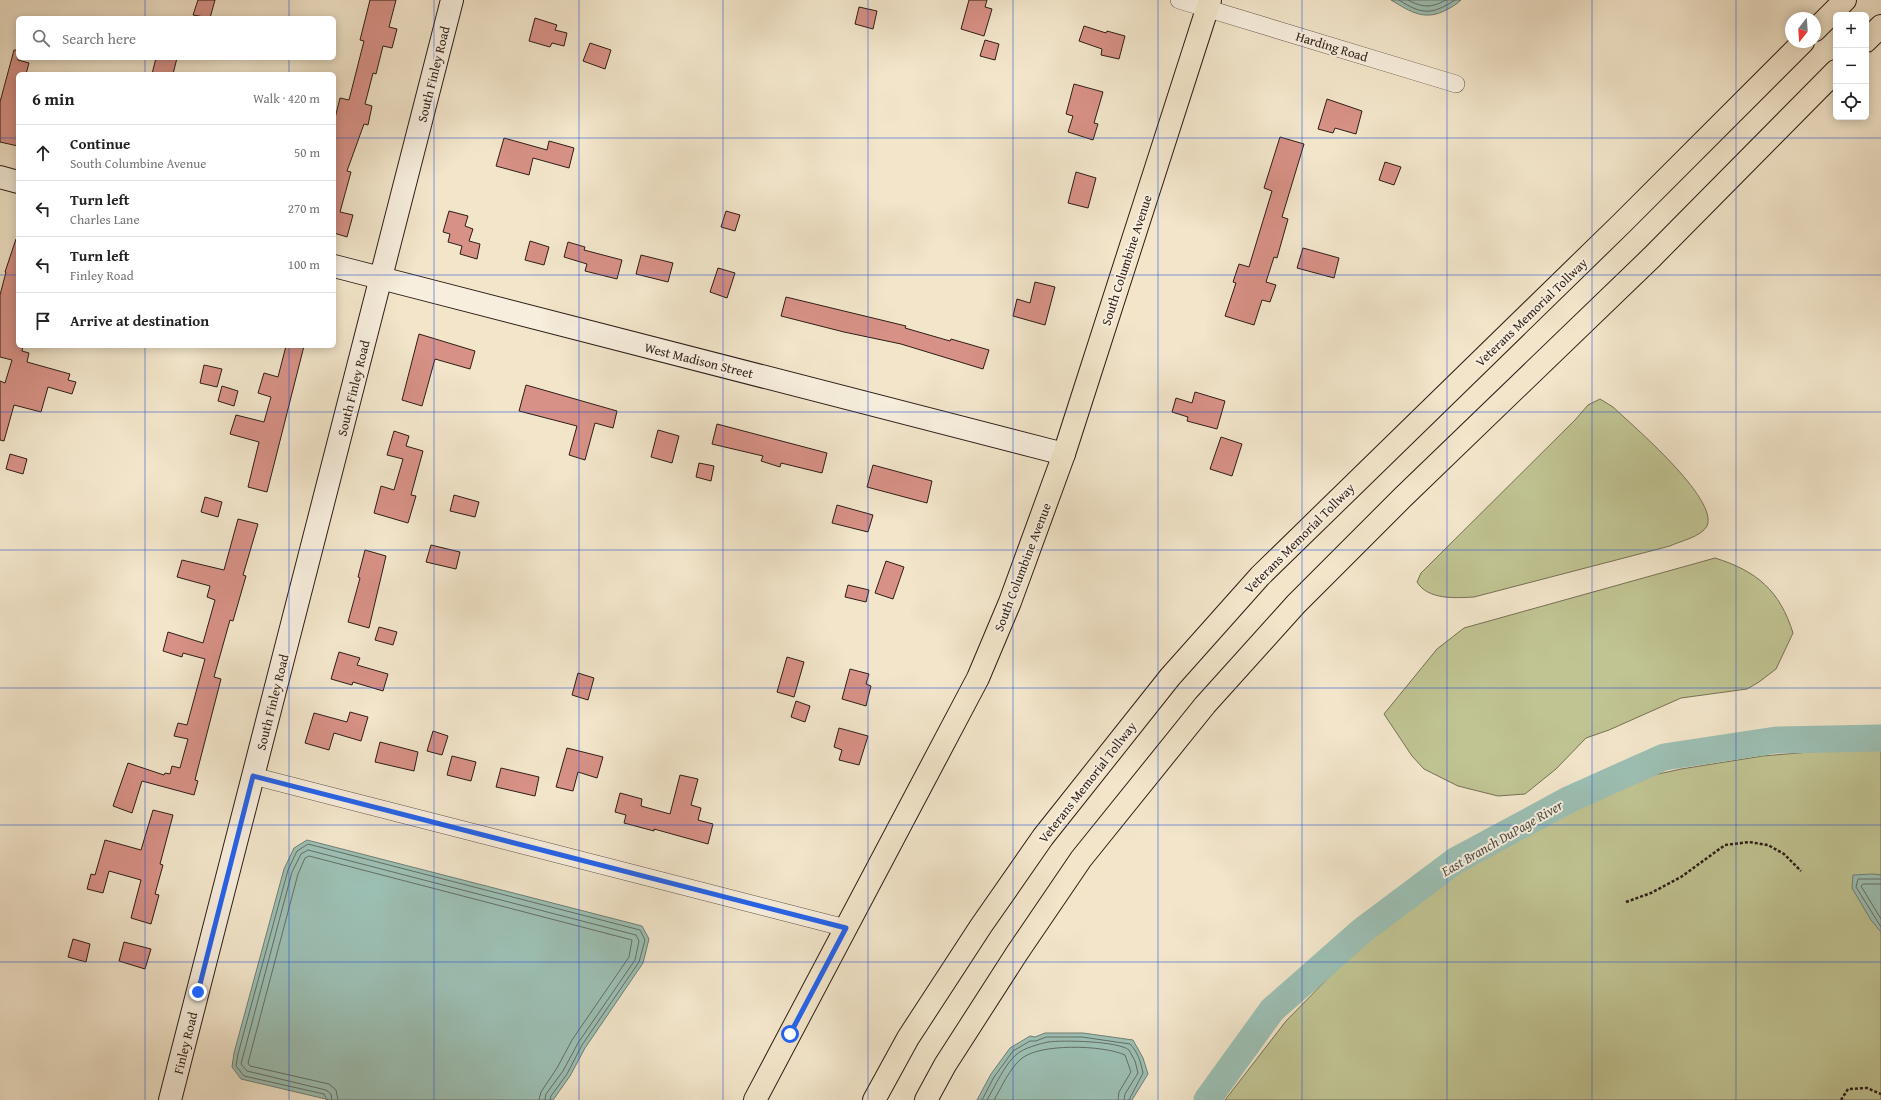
<!DOCTYPE html>
<meta charset="utf-8">
<style>
body{margin:0;font-family:"Gentium Book Plus",serif;background:#f2f2f2;color:#222}
.controls{position:absolute;right:12px;top:12px;display:grid;overflow:hidden;border-radius:6px;box-shadow:0 2px 10px #0003}
.controls button{width:36px;height:36px;display:grid;place-items:center;padding:0;border:0;border-bottom:1px solid #e0e0e0;background:#fff;color:#222;font:20px sans-serif}
.compass{position:absolute;left:1785px;top:12px;width:36px;height:36px;border-radius:50%;background:#fff;box-shadow:0 2px 10px #0003;rotate:197deg}
.stop{position:absolute;width:12px;height:12px;margin:-9px;border:3px solid #2563eb;border-radius:50%;background:#fff}
.stop.end{background:#2563eb;border-color:#fff;box-shadow:0 1px 4px #0008}
.list{margin:0;padding:0;list-style:none}
h2{display:flex;justify-content:space-between;align-items:center;height:52px;margin:0;padding:0 16px;font-size:17px}
h2 small{font-size:13px;font-weight:400;color:#767676}
.list li{display:grid;grid-template-columns:26px 1fr auto;gap:12px;align-items:center;box-sizing:border-box;height:56px;padding:0 16px;border-top:1px solid #e0e0e0}
.list b{display:block;font-size:15px;white-space:nowrap}
.list p{margin:0;font-size:13px;white-space:nowrap;color:#767676}
.list em{font-size:13px;font-style:normal;color:#767676}
.icon{flex:none;width:22px;height:22px;fill:none;stroke:currentColor;stroke-width:2;stroke-linecap:round;stroke-linejoin:round}
.map{position:relative;flex:none;width:1881px;height:1100px;overflow:hidden}
.search{position:absolute;background:#fff;box-shadow:0 2px 10px #0003;left:16px;top:16px;width:320px;height:44px;display:flex;align-items:center;gap:10px;box-sizing:border-box;padding:0 14px;border-radius:6px;color:#767676;font-size:15px}
.panel{position:absolute;background:#fff;box-shadow:0 2px 10px #0003;left:16px;top:72px;width:320px;height:276px;border-radius:6px}
.map>svg:first-child{display:block}
</style>
<div class="map">
<svg width="1881" height="1100" viewBox="0 0 1881 1100">
<rect width="100%" height="100%" fill="#f2e5ca"/>
<filter id="stains"><feTurbulence type="fractalNoise" baseFrequency=".005" numOctaves="4"/><feColorMatrix values="0 0 0 0 .2 0 0 0 0 .09 0 0 0 0 .02 0 0 0 .5 -.17"/></filter>
<radialGradient id="worn" r=".72"><stop offset=".6" stop-color="#630" stop-opacity="0"/><stop offset="1" stop-color="#630" stop-opacity=".3"/></radialGradient>
<g fill="#c0c392" stroke="#767054">
<path d="M1600,399L1613,407C1632,425 1719,499 1707,526C1701,537 1680,541 1670,546L1474,597C1455,598 1428,600 1417,582L1421,573L1575,420L1588,405Z"/>
<path d="M1715,558C1757,571 1780,591 1793,633L1776,669L1759,682L1747,689L1681,698L1609,730L1586,738L1556,769L1525,794L1498,796L1458,786L1424,769L1412,756L1384,714L1437,649L1464,628Z"/>
<polygon points="1881,746 1881,1100 1225,1100 1286,1021 1336,970 1416,900 1488,854 1611,791 1645,777 1681,769 1763,756"/>
</g>
<g fill="#9cbfb3" stroke="#707e75">
<path d="M1391,0H1461C1457,4 1452,7 1448,9C1425,22 1411,12 1391,0Z"/>
<polygon points="307,840 642,926 649,939 643,963 585,1048 570,1076 553,1100 330,1100 241,1079 232,1067 234,1053 284,869 294,848"/>
<polygon points="1873,874 1881,875 1881,932 1871,920 1852,888 1853,875"/>
<polygon points="1045,1033 1083,1033 1133,1040 1143,1058 1148,1074 1132,1100 977,1100 991,1074 1010,1048 1030,1036 1035,1037"/>
</g>
<g fill="none" stroke-linecap="round" stroke-linejoin="round">
<g stroke="#646e65" stroke-width="1">
<path d="M1399,0C1422,15 1432,15 1455,0"/>
<path d="M1408,0C1423,8 1431,8 1446,0"/>
<polyline points="1881,879 1858,879 1856,887 1881,927"/>
<polyline points="1881,884 1863,884 1861,886 1881,919"/>
<polyline points="327,1100 324,1094 244,1076 236,1066 238,1054 288,870 297,851 308,844 640,930 645,940 639,962 582,1045 567,1074 551,1096 550,1100"/>
<polyline points="332,1100 331,1094 326,1090 247,1071 241,1064 292,872 301,854 308,850 636,935 639,941 635,960 578,1043 563,1071 546,1094 545,1100"/>
<polyline points="338,1100 336,1090 329,1084 250,1066 248,1063 298,874 305,858 309,856 632,940 629,957 572,1040 557,1068 541,1092 539,1100"/>
<path d="M982,1100L994,1077L1013,1051L1030,1041H1036L1046,1037H1082L1130,1044C1138,1052 1141,1063 1143,1073L1129,1100"/>
<path d="M987,1100C994,1088 1006,1062 1017,1054C1024,1048 1039,1044 1048,1042C1063,1040 1118,1041 1129,1050L1135,1061L1138,1073L1125,1094L1124,1100"/>
<path d="M994,1100C1001,1088 1010,1068 1021,1059C1039,1043 1103,1045 1125,1055L1131,1072L1119,1092L1118,1100"/>
</g>
<polyline stroke="#9cbfb3" stroke-width="27" points="1207,1100 1272,1010 1363,930 1455,861 1570,799 1664,757 1776,740 1881,738"/>
</g>
<g fill="#d79186" stroke="#2d1d17">
<polygon points="198,0 215,0 210,18 193,15"/>
<polygon points="370,0 396,0 389,27 397,29 392,48 383,46 376,74 373,73 365,104 372,106 368,125 364,124 347,171 351,172 340,212 353,215 347,237 334,233 334,122 340,98 349,100 364,41 360,40"/>
<polygon points="969,0 987,0 985,7 992,9 984,36 961,29"/>
<polygon points="859,7 877,11 873,29 855,24"/>
<polygon points="535,18 557,25 555,30 567,33 564,46 552,43 550,47 529,41"/>
<polygon points="1084,26 1106,33 1107,31 1125,36 1119,59 1101,55 1102,49 1079,41"/>
<polygon points="985,40 999,44 995,60 980,56"/>
<polygon points="590,43 611,50 605,69 583,61"/>
<polygon points="14,50 18,50 18,60 29,63 26,74 18,74 18,146 0,142 0,102"/>
<polygon points="156,58 177,58 173,74 152,74"/>
<polygon points="1074,84 1103,92 1094,123 1098,124 1093,140 1068,132 1073,116 1066,114"/>
<polygon points="1327,99 1362,111 1356,134 1335,128 1333,133 1318,129"/>
<polygon points="1280,137 1304,144 1282,217 1288,219 1277,258 1274,257 1266,282 1276,285 1270,302 1262,300 1254,325 1225,316 1236,283 1233,282 1239,264 1249,267 1272,191 1264,188"/>
<polygon points="504,138 547,150 549,141 574,148 569,168 533,158 529,175 496,166"/>
<polygon points="1385,162 1401,167 1394,185 1379,180"/>
<polygon points="1076,172 1096,178 1088,208 1068,203"/>
<polygon points="449,211 468,216 465,226 473,229 469,241 480,244 477,259 460,254 462,246 448,242 450,234 443,232"/>
<polygon points="726,211 740,215 735,231 721,227"/>
<polygon points="16,239 18,239 18,346 23,346 22,351 29,353 27,362 70,374 68,380 76,382 72,394 48,387 41,412 14,405 4,441 0,440 0,381 5,383 12,360 0,357 0,295 6,272 5,272"/>
<polygon points="530,241 549,247 544,265 525,260"/>
<polygon points="568,242 585,247 584,250 622,260 617,279 585,271 587,264 564,257"/>
<polygon points="1303,248 1339,258 1334,278 1297,268"/>
<polygon points="641,255 673,263 668,282 636,274"/>
<polygon points="718,268 735,273 727,298 710,292"/>
<polygon points="1035,282 1055,287 1045,325 1013,316 1017,299 1030,303"/>
<polygon points="786,297 906,326 905,328 950,341 951,339 989,350 983,369 901,344 844,332 781,316"/>
<polygon points="419,334 475,351 470,369 435,359 422,406 402,400"/>
<polygon points="286,346 304,346 267,492 248,487 259,442 230,434 236,415 264,422 271,397 258,393 264,373 278,377"/>
<polygon points="204,365 222,369 217,387 200,383"/>
<polygon points="526,385 617,411 613,428 595,423 585,460 569,455 577,426 519,411"/>
<polygon points="222,386 238,391 234,406 218,401"/>
<polygon points="1195,392 1225,401 1217,429 1187,421 1188,417 1172,412 1176,398 1192,403"/>
<polygon points="717,424 827,453 822,473 781,463 780,467 761,461 763,456 712,444"/>
<polygon points="658,430 679,436 672,463 651,457"/>
<polygon points="394,431 409,436 406,446 423,451 411,495 416,496 408,523 374,513 381,486 394,490 403,459 387,455"/>
<polygon points="1221,437 1242,444 1232,476 1210,469"/>
<polygon points="10,454 27,459 23,474 6,469"/>
<polygon points="699,463 714,466 711,481 696,477"/>
<polygon points="873,465 932,481 927,503 867,487"/>
<polygon points="454,495 479,502 475,517 450,511"/>
<polygon points="205,497 222,502 218,517 201,512"/>
<polygon points="837,505 873,515 868,532 832,523"/>
<polygon points="238,519 258,524 243,575 246,576 233,621 230,620 214,677 221,679 197,772 195,780 198,781 194,795 142,781 132,813 113,806 128,763 164,775 165,773 170,774 172,766 180,768 188,739 174,736 178,723 187,725 205,659 183,653 182,657 163,651 168,632 203,643 215,600 207,597 210,586 177,577 182,560 224,570"/>
<polygon points="431,545 460,552 456,569 426,562"/>
<polygon points="365,550 386,556 369,628 348,622 360,578 358,577"/>
<polygon points="886,561 904,567 893,599 875,593"/>
<polygon points="848,585 869,590 866,602 845,597"/>
<polygon points="379,627 397,632 393,645 375,640"/>
<polygon points="339,652 360,658 357,665 388,674 383,691 353,682 352,685 331,679"/>
<polygon points="787,657 804,662 794,697 777,692"/>
<polygon points="850,669 869,674 866,684 871,686 866,706 842,699"/>
<polygon points="578,673 594,678 588,700 572,695"/>
<polygon points="796,701 810,706 805,722 791,717"/>
<polygon points="350,712 368,717 361,741 334,733 329,750 305,743 314,713 347,722"/>
<polygon points="839,728 868,736 859,765 839,760 842,750 834,747"/>
<polygon points="433,731 448,736 442,755 427,751"/>
<polygon points="380,742 418,752 414,771 375,762"/>
<polygon points="567,748 603,757 597,778 578,772 573,791 556,787"/>
<polygon points="452,756 476,762 471,781 447,775"/>
<polygon points="501,768 539,777 535,796 496,787"/>
<polygon points="680,775 698,779 691,805 701,808 698,820 713,824 708,844 654,829 654,831 624,823 626,815 615,812 620,793 642,799 641,806 670,814"/>
<polygon points="153,810 173,815 160,864 163,865 155,894 159,895 151,924 131,918 141,880 109,871 103,893 87,889 91,874 95,875 105,840 141,850"/>
<polygon points="73,939 90,944 86,962 68,957"/>
<polygon points="124,942 151,949 145,969 119,961"/>
</g>
<g fill="none" stroke-linecap="round" stroke-linejoin="round">
<g stroke="#5e4f44" stroke-width="18">
<g id="street">
<polyline points="1179,0 1456,84"/>
<polyline points="253,776 846,928"/>
</g>
</g>
<g stroke="#2d1d17" stroke-width="24">
<g id="secondary">
<polyline points="0,177 18,182"/>
<polyline points="334,266 1064,454"/>
<polyline points="170,1100 452,0"/>
</g>
</g>
<g stroke="#2d1d17" stroke-width="24">
<polyline id="primary" points="755,1100 978,678 1010,602 1064,454 1210,0"/>
</g>
<g stroke="#2d1d17" stroke-width="24">
<g id="highway">
<polyline points="1815,30 1845,0"/>
<polyline points="1866,41 1881,26"/>
<polyline points="874,1100 908,1038 981,926 1043,837 1170,677 1260,576 1621,224 1803,42"/>
<polyline points="926,1100 945,1065 1017,953 1081,859 1205,705 1296,604 1403,497 1652,257 1836,71"/>
</g>
</g>
<g stroke="#2d1d17" stroke-width="2.5" stroke-dasharray="3 2" stroke-linecap="butt">
<polyline points="1626,902 1651,893 1681,877 1725,845 1749,842 1768,845 1784,854 1801,871"/>
<polyline points="1841,1100 1848,1089 1867,1088 1881,1094"/>
</g>
<use href="#street" stroke="#f7eedd" stroke-width="17"/>
<use href="#secondary" stroke="#f7eedd" stroke-width="22"/>
<use href="#primary" stroke="#f2e5ca" stroke-width="22"/>
<use href="#highway" stroke="#f2e5ca" stroke-width="22"/>
</g>
<g fill="none" stroke-linecap="round" stroke-linejoin="round">
<polyline stroke="#2563eb" stroke-width="5" points="198,992 253,776 846,928 790,1034"/>
</g>
<path fill="none" stroke="#1d4ed8" stroke-width="1" stroke-opacity="0.55" d="M145,0V18M289,0V18M434,0V1100M579,0V1100M723,0V1100M868,0V1100M1013,0V1100M1158,0V1100M1302,0V1100M1447,0V1100M1592,0V1100M1736,0V1100M145,58V74M289,58V74M0,138H18M334,138H1881M0,275H18M334,275H1881M145,346V1100M289,346V1100M0,412H1881M0,550H1881M0,688H1881M0,825H1881M0,962H1881"/>
<g text-anchor="middle" stroke-width="4" stroke-linejoin="round" paint-order="stroke">
<g font-size="13" fill="#2d1d17" stroke="#f7eedd">
<text transform="translate(1332 46) rotate(17)" y="5">Harding Road</text>
<text transform="translate(433 74) rotate(-76)" y="5">South Finley Road</text>
<text transform="translate(1126 260) rotate(-72)" y="5">South Columbine Avenue</text>
<text transform="translate(1531 312) rotate(-44)" y="5">Veterans Memorial Tollway</text>
<text transform="translate(699 360) rotate(14)" y="5">West Madison Street</text>
<text transform="translate(353 388) rotate(-76)" y="5">South Finley Road</text>
<text transform="translate(1299 538) rotate(-45)" y="5">Veterans Memorial Tollway</text>
<text transform="translate(1022 567) rotate(-69)" y="5">South Columbine Avenue</text>
<text transform="translate(272 702) rotate(-76)" y="5">South Finley Road</text>
<text transform="translate(1087 782) rotate(-52)" y="5">Veterans Memorial Tollway</text>
<text transform="translate(185 1043) rotate(-76)" y="5">Finley Road</text>
</g>
<g font-size="14" font-style="italic" fill="#4e4e46" stroke="#f7eedd">
<text transform="translate(1502 838) rotate(-30)" y="5">East Branch DuPage River</text>
</g>
</g>
<rect width="100%" height="100%" filter="url(#stains)"/>
<rect width="100%" height="100%" fill="url(#worn)"/>
</svg>
<div class="controls">
<button>+</button>
<button>−</button>
<button><svg class="icon" aria-label="locate" viewBox="0 0 24 24"><circle cx="12" cy="12" r="6"/><path d="M12 2v4M12 18v4M2 12h4M18 12h4"/></svg></button>
</div>
<svg class="compass" viewBox="-18 -18 36 36"><path d="M0-13l5 13h-10z" fill="#e53935"/><path d="M0 13l5-13h-10z" fill="#767676"/></svg>
<div class="stop" style="left:790px;top:1034px"></div>
<div class="stop end" style="left:198px;top:992px"></div>
<div class="search"><svg class="icon" aria-label="search" viewBox="0 0 24 24"><circle cx="10" cy="10" r="6"/><path d="M15 15l6 6"/></svg>Search here</div>
<section class="panel">
<h2>6 min<small>Walk · 420 m</small></h2>
<ul class="list">
<li><svg class="icon" aria-label="ahead" viewBox="0 0 24 24"><path d="M12 20V5M6 11l6-6 6 6"/></svg><div><b>Continue</b><p>South Columbine Avenue</p></div><em>50 m</em></li>
<li><svg class="icon" aria-label="left" viewBox="0 0 24 24"><path d="M17 20v-9H6M10 6l-5 5 5 5"/></svg><div><b>Turn left</b><p>Charles Lane</p></div><em>270 m</em></li>
<li><svg class="icon" aria-label="left" viewBox="0 0 24 24"><path d="M17 20v-9H6M10 6l-5 5 5 5"/></svg><div><b>Turn left</b><p>Finley Road</p></div><em>100 m</em></li>
<li><svg class="icon" aria-label="arrive" viewBox="0 0 24 24"><path d="M6 21V4h12l-3 4 3 4H6"/></svg><div><b>Arrive at destination</b></div></li>
</ul>
</section>
</div>
